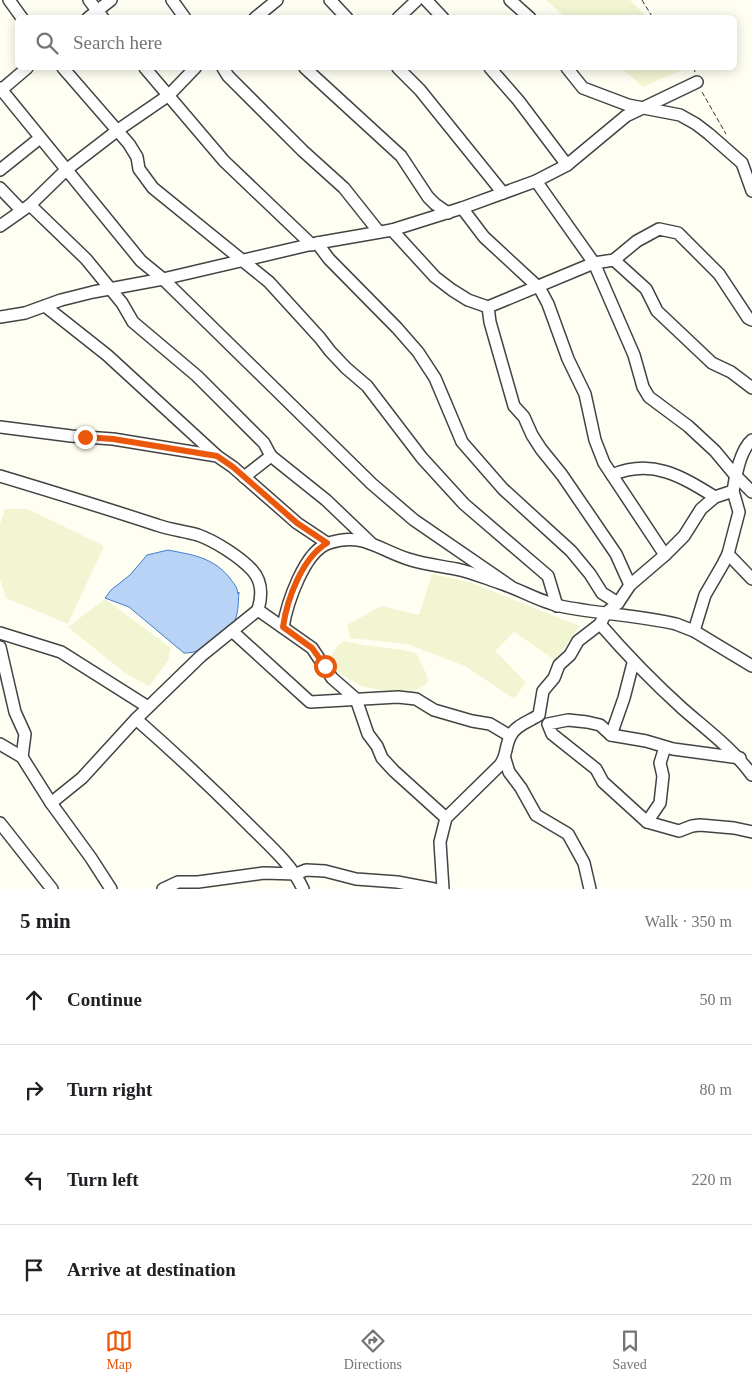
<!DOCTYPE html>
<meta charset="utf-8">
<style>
body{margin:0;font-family:Georgia,serif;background:#f6f6f6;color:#202124}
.stop{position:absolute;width:15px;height:15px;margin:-11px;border:4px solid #ea580c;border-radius:50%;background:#fff}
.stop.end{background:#ea580c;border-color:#fff;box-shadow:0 1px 5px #0008}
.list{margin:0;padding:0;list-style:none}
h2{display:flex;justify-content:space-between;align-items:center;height:65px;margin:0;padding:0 20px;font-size:21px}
h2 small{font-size:16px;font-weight:400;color:#757577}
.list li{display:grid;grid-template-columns:32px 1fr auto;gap:15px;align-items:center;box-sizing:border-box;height:90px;padding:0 20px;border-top:1px solid #e0e0e0}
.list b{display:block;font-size:19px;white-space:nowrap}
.list em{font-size:16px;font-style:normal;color:#757577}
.icon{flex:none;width:28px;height:28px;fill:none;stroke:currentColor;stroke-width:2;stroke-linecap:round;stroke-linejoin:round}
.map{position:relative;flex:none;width:752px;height:889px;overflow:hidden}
.search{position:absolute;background:#fff;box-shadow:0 2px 12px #0003;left:15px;right:15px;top:15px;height:55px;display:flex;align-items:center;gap:12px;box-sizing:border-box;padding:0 18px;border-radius:8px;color:#757577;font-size:19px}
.sheet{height:425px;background:#fff}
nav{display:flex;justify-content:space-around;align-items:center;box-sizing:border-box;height:70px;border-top:1px solid #e0e0e0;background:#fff;font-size:14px;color:#757577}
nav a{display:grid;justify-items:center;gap:2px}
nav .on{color:#ea580c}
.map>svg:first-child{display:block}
</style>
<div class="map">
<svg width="752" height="889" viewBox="0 0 752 889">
<rect width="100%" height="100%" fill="#fffef2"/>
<g fill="#f2f5d2">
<polygon points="546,0 630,0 647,17 565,17"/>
<polygon points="621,68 686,68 643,87"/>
<polygon points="5,509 28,509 104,546 68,624 6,598 0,579 0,524"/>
<polygon points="432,574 469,582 580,626 555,660 514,632 495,651 526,682 514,699 465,666 407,644 350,638 347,625 381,606 419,615"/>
<polygon points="105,599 171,648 168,661 149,686 125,673 68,627"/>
<polygon points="344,641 364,645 402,650 416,653 427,675 428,682 424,686 410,693 380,690 361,686 336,671 331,664 330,657 338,645"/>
</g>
<path fill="#b8d3f5" stroke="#407bcb" d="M168,550C193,555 212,557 229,577C234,584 237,586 238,594L239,592C238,601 239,611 235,620C227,636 202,654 184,653L129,607L105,598L111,590L130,575L147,555Z"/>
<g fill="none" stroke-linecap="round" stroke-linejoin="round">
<g stroke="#434343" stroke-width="14">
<g id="minor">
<polyline points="9,0 22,18"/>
<polyline points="89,0 103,18"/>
<polyline points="172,0 185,18"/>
<polyline points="330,0 347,18"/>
<polyline points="426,0 443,18"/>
<polyline points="510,0 530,18"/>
<polyline points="88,18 111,0"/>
<polyline points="255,18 277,0"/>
<polyline points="398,18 417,0"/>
<polyline points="63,68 129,144 137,157 139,169 153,188 269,282 320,338 330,351 346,368 367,386 422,458 464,504 548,576 557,606"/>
<polyline points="145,68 224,161 312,245"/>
<polyline points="223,68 228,76 303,151 344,188 379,232"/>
<polyline points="305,68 401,156 428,197 435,204 448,213"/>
<polyline points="398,68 420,90 503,193"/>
<polyline points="490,68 518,100 567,165"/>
<polyline points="567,68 583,88 628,105 680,115 696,124 709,134 742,163 752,191"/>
<polyline points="0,88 141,261 163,279 372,484 414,520 510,586"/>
<polyline points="0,91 27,68"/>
<polyline points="0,170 40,138"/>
<polyline points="536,181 594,263 634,355 643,387 649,397 688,426 715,451 735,475 752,492"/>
<polyline points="0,188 21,210"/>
<polyline points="30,205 86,259 122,303 133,322 197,376 264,443 271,456 326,500 371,543"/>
<polyline points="462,208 484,237 538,287"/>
<polyline points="0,226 30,205 66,170 118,130 169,95 195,68"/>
<polyline points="392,230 435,277 452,290 468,300 488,307 594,263 614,260 637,241 659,229 678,233 719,274 748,318 752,320"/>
<polyline points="317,243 329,259 397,328 418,352 435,378 462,442 503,489 571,551 590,574 602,593 618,603"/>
<polyline points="614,260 646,289 657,311 712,363 731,372 752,388"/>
<polyline points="539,287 548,304 568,359 585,394 595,440 604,463 665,555"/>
<polyline points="45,306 107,355 216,455"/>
<polyline points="488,307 490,322 514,406 524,417 532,435 541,449 562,475 616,554 630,585"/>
<polyline points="0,317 25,313 61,300 93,292 163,279 317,243 392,230 462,208 536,181 567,165 626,116 697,82"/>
<polyline points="0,427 71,436 113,439 217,456 233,467 297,523 327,543"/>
<path d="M612,475C652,458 681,476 715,497"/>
<path d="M0,476C53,492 105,508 157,525C171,530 185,531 198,535C215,541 240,557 252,570C263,582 262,596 258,610L312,648L332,678L356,699L368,734L377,746L382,758L394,771L446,818"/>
<polyline points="244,477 271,456"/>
<polyline points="728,554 752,579"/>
<path d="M600,624C626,654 653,682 683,709C707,730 733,749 752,775"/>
<path d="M283,627C287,604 304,551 329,543C363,532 377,549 408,559C423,564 440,566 456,569C471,572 485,578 500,583C519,589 540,602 560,606C598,614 638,615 676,624L694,631L752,666"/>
<polyline points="232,631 310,702 398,697 416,699 434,710 472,721 490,724 510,736"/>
<polyline points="694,631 705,595 723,564 728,554 739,512 733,491"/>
<polyline points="0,633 61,652 148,707"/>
<polyline points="0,647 15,712 25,734 22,757"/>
<path d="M136,719C176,754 214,790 251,827C270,846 292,865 303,889"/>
<polyline points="611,735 624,698 633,663"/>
<polyline points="0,744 22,757 51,803 91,858 111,889"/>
<polyline points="740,758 673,749 646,741 611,735 600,725 587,722 568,720 548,724 552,734 596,769 603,782 647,822 679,831 692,826 700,825 734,828 752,832"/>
<polyline points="505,759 509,772 521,788 536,815 568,834 584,863 590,889"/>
<polyline points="51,803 82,778 136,719 201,656 258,610"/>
<polyline points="647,822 660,803 663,776 660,763 665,747"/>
<polyline points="0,823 52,889"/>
<polyline points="163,889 178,882 198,882 264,873 296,874 306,870 325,871 356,879 397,882 434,889"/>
<path d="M443,889L440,842L446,818L500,765C507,756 505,747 510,737C514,726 530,721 539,715L543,691L554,678L559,665L570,655L578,641L600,624L606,613L618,603L630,585L665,555L684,536L701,509L715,497L733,491C735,476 741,449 752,440"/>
</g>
</g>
<g stroke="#323232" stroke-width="1" stroke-dasharray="5 2.5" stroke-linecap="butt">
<polyline points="642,0 653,18"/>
<polyline points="694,68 695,72"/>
<polyline points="702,92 726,134"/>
</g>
<use href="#minor" stroke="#fff" stroke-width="11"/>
</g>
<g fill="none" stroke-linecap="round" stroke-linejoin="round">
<path stroke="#ea580c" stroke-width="6" d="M85,437L113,439L217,456L233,467L297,523L327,543C302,558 287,599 283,627L312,648L325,666"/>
</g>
</svg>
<div class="stop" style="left:325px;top:666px"></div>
<div class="stop end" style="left:85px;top:437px"></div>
<div class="search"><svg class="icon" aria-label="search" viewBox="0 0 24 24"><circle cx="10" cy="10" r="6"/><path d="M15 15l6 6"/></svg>Search here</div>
</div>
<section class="sheet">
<h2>5 min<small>Walk · 350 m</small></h2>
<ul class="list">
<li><svg class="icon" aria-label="ahead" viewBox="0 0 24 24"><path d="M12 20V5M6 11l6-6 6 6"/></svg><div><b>Continue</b></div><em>50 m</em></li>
<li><svg class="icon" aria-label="right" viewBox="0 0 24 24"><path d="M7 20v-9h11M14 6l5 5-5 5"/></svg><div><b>Turn right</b></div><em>80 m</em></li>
<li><svg class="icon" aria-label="left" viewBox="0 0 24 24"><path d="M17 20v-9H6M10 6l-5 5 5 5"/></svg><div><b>Turn left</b></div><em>220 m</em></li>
<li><svg class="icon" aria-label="arrive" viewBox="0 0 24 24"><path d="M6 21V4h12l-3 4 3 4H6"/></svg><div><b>Arrive at destination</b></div></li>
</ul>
</section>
<nav>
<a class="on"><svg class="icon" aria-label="map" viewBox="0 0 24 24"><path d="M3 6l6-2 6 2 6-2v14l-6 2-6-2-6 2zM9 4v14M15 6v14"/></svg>Map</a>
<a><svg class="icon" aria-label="directions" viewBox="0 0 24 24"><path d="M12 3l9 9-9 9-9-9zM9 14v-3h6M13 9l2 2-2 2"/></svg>Directions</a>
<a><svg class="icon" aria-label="saved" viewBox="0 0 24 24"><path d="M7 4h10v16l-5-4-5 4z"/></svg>Saved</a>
</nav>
